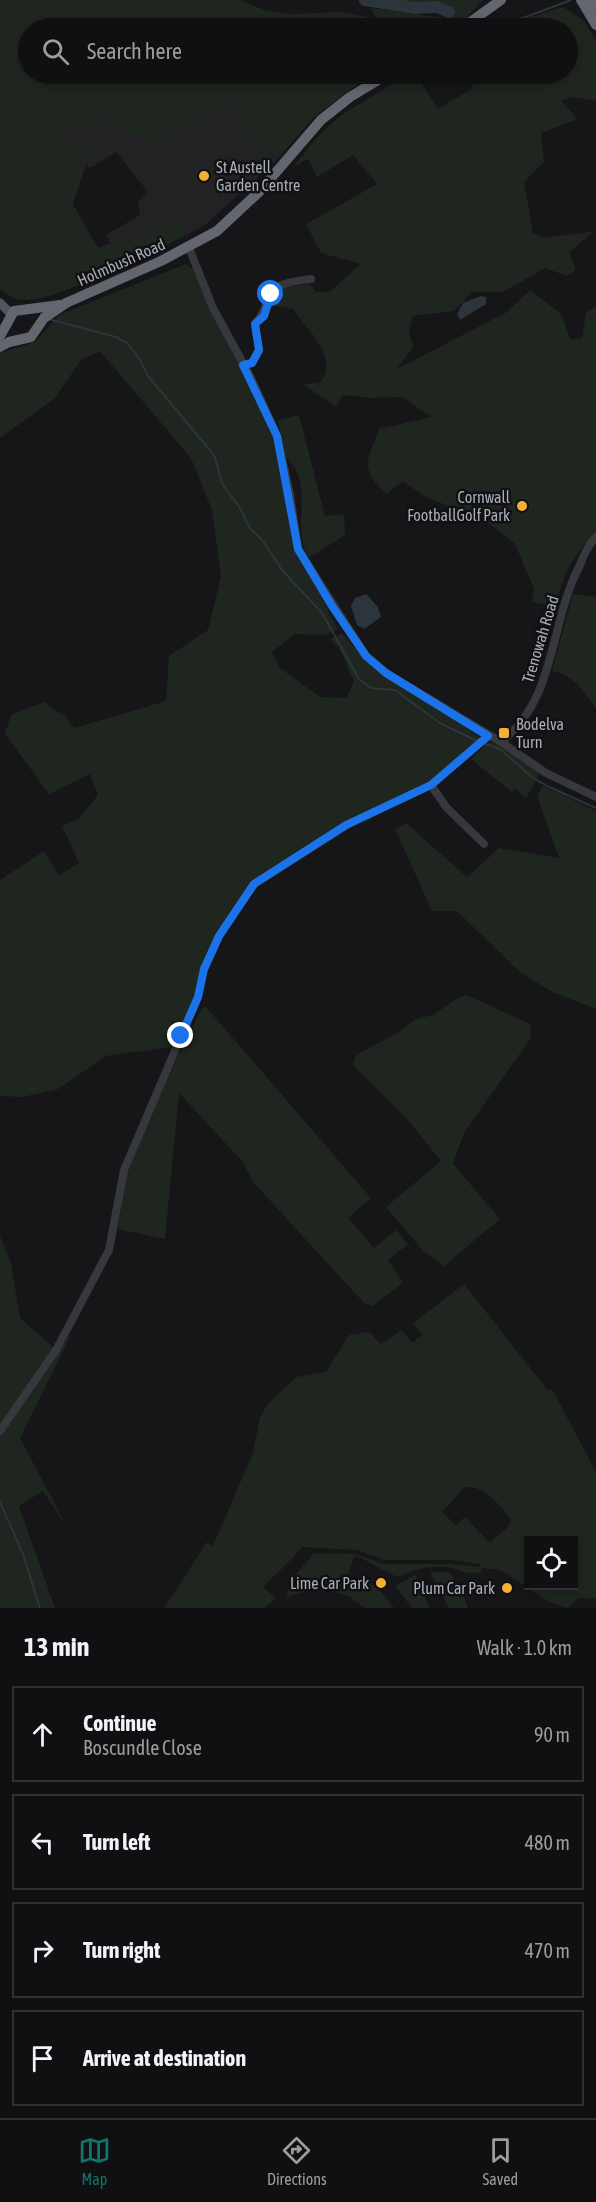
<!DOCTYPE html>
<meta charset="utf-8">
<style>
body{margin:0;font-family:"Asap Condensed",sans-serif;background:#1e1e20;color:#f1f3f6}
.controls{position:absolute;right:18px;bottom:18px;display:grid;overflow:hidden;border-radius:0px;box-shadow:0 3px 9px #0003}
.controls button{width:54px;height:54px;display:grid;place-items:center;padding:0;border:0;border-bottom:2px solid #303032;background:#101012;color:#f1f3f6;font:30px sans-serif}
.stop{position:absolute;width:18px;height:18px;margin:-14px;border:4px solid #1a73e8;border-radius:50%;background:#fff}
.stop.end{background:#1a73e8;border-color:#fff;box-shadow:0 2px 6px #0008}
.list{margin:0;padding:0;list-style:none}
h2{display:flex;justify-content:space-between;align-items:center;height:78px;margin:0;padding:0 24px;font-size:26px}
h2 small{font-size:20px;font-weight:400;color:#9c9d9f}
.list li{display:grid;grid-template-columns:39px 1fr auto;gap:18px;align-items:center;box-sizing:border-box;height:96px;margin:0 12px 12px;padding:0 12px;border:2px solid #303032;border-radius:0px}
.list b{display:block;font-size:22px;white-space:nowrap}
.list p{margin:0;font-size:20px;white-space:nowrap;color:#9c9d9f}
.list em{font-size:20px;font-style:normal;color:#9c9d9f}
.icon{flex:none;width:33px;height:33px;fill:none;stroke:currentColor;stroke-width:2;stroke-linecap:round;stroke-linejoin:round}
.map{position:relative;flex:none;width:596px;height:1608px;overflow:hidden}
.search{position:absolute;background:#101012;box-shadow:0 3px 9px #0003;left:18px;right:18px;top:18px;height:66px;display:flex;align-items:center;gap:15px;box-sizing:border-box;padding:0 21px;border-radius:33px;color:#9c9d9f;font-size:22px}
.sheet{height:510px;background:#101012}
nav{display:flex;justify-content:space-around;align-items:center;box-sizing:border-box;height:84px;border-top:2px solid #303032;background:#101012;font-size:16px;color:#9c9d9f}
nav a{display:grid;justify-items:center;gap:3px}
nav .on{color:#0f766e}
.map>svg:first-child{display:block}
</style>
<div class="map">
<svg width="596" height="1608" viewBox="0 0 596 1608">
<rect width="100%" height="100%" fill="#161618"/>
<polygon fill="#222225" points="235,98 247,139 278,159 205,225 185,236 178,215 130,242 110,244 106,235 140,215 138,202 148,192 116,152 92,167 86,167 89,154 64,138 73,122 88,137 104,116 129,134 160,141"/>
<g fill="#1e261f" fill-rule="evenodd">
<path d="M0,0H239L265,10L292,14L341,12L376,19L371,8L443,18L452,16L454,11L448,5L387,0H483L458,28H28V74H371L312,119L278,159L247,139L235,98L160,141L129,134L104,116L88,137L73,123L64,138L84,148L89,155L73,204L98,248L116,241H130L178,215L185,236C150,252 58,301 25,300C15,300 8,295 0,290Z"/>
<path d="M563,7L583,20L596,40V101L573,97L561,101L578,119L541,133L544,162L524,182L533,233L544,238L595,231L569,252L576,270L567,276L545,268L503,292H472L454,311L413,316L409,332L413,347L397,369L507,312L530,290L561,314L570,339L582,338L586,313L596,306V533C571,558 564,572 556,606L532,602L534,589L515,544L489,523L424,496L403,481L387,494C359,470 367,461 379,429L431,417L403,397L371,398L342,395L336,407L303,384L320,383C340,358 308,331 293,309L273,305L272,301L286,287L309,284L316,292H329L361,264L321,253L306,224L377,184L353,155L317,177L308,159L292,168L318,136L340,116L408,74H415L438,109L473,88L465,74H568V28H494Z"/>
<polygon points="186,264 193,269 251,378 277,436 298,549 332,606 327,610 338,629 325,635 295,634 272,652 280,668 320,697 346,698 354,681 339,648 330,639 342,633 364,658 482,739 431,780 347,825 252,883 211,943 203,960 198,989 183,1023 180,1022 172,1047 106,1056 58,1089 23,1097 0,1096 0,880 44,851 59,875 79,863 62,826 78,819 98,795 90,774 49,794 5,734 11,715 44,702 66,717 74,728 166,701 169,656 208,630 221,577 212,510 191,458 100,351 81,360 55,398 0,438 0,353 35,342 59,315"/>
<path d="M299,415L325,516L344,514L345,535L309,558C289,526 317,482 285,457L278,420Z"/>
<path d="M573,594L596,597V708C583,691 574,675 552,671Z"/>
<polygon points="489,742 503,746 540,773 526,798 515,788 512,792 471,759"/>
<polygon points="543,786 596,811 596,1009 552,992 520,972 457,911 432,911 395,829 406,823 467,877 499,848 559,858 537,796"/>
<polygon points="467,995 530,1024 531,1038 464,1133 453,1164 500,1219 444,1266 423,1251 386,1207 441,1161 408,1120 353,1065 355,1057 362,1052 397,1033 416,1019 433,1015 458,998"/>
<polygon points="206,1007 371,1198 348,1218 374,1248 396,1230 408,1244 388,1260 403,1283 372,1306 364,1303 253,1182 243,1162 179,1093 165,1239 118,1229 126,1171 167,1079 202,1008"/>
<polygon points="0,1236 11,1263 20,1318 56,1350 0,1431"/>
<path d="M464,1284L547,1389L553,1391L596,1472V1599L579,1598L567,1608L548,1601L501,1570L481,1568V1572C466,1576 459,1568 444,1567C428,1566 412,1570 397,1577L357,1556L353,1559L348,1576C371,1582 381,1589 394,1608H365L350,1597L331,1591L315,1589L286,1597L293,1578L314,1553L356,1554L383,1564H451L480,1567L481,1564L449,1560H384L358,1550L302,1547C290,1563 277,1572 263,1587L276,1598L264,1608H164L207,1542L213,1546L253,1453L260,1417L268,1404L296,1377L326,1372L349,1335L369,1332L381,1344L402,1330L412,1343L422,1335L413,1323ZM465,1487C486,1486 498,1504 511,1519L509,1526L490,1543L465,1517L456,1525L442,1512ZM574,1540V1586H528V1540Z"/>
<polygon points="73,1331 20,1438 68,1529 43,1491 19,1506 55,1608 0,1608 0,1434"/>
<polygon points="430,1572 449,1572 462,1590 468,1608 449,1608"/>
<polygon points="415,1575 430,1608 412,1608 395,1586"/>
</g>
<g fill="#2c353c">
<polygon points="481,296 486,297 486,304 460,320 457,314 463,303"/>
<polygon points="366,594 378,607 381,617 364,629 357,625 351,606 355,598"/>
</g>
<g fill="none" stroke-linecap="round" stroke-linejoin="round">
<g stroke="#2c353c" stroke-width="2">
<polyline points="486,24 523,18 571,0"/>
<polyline points="52,320 116,337 127,343 140,360 148,376 214,455 223,485 240,508 249,527 263,541 282,570 322,613 359,679 371,688 395,690 440,723 477,741"/>
<polyline points="483,743 500,749 533,778 547,786 596,808"/>
<polyline points="0,1502 23,1554 40,1608"/>
</g>
<polyline stroke="#2c353c" stroke-width="12" points="365,0 415,8 437,7 449,12"/>
<g stroke="#37383d" stroke-width="8">
<polyline points="189,248 213,308 251,378 277,436 290,494 298,549 366,656 386,673 501,742 546,773 596,797"/>
<path d="M243,365L252,363L259,350L255,324C263,314 264,310 268,298C274,282 297,281 311,279"/>
<path d="M501,742C557,699 549,623 580,565C584,555 588,545 596,537"/>
<polyline points="431,785 446,807 484,844"/>
<polyline points="0,1431 56,1350 109,1250 124,1170 198,997 204,969 219,936 254,884 347,825 431,785 488,736"/>
</g>
<polyline stroke="#53555c" stroke-width="9" points="0,303 11,314"/>
<g stroke="#63666e" stroke-width="10">
<polyline points="581,0 596,25"/>
<polyline points="590,0 596,9"/>
<polyline points="462,28 501,0"/>
<polyline points="0,336 14,311 60,305"/>
<polyline points="0,347 9,342 31,337 44,318 66,303 161,261 217,231 259,192 321,120 350,97 388,74"/>
</g>
</g>
<g fill="none" stroke-linecap="round" stroke-linejoin="round">
<polyline stroke="#1a73e8" stroke-width="8" points="181,1036 198,997 204,969 219,936 254,884 346,825 431,785 488,736 386,673 366,656 332,606 298,549 277,436 243,365 252,363 259,350 255,324 264,316 271,294"/>
</g>
<g fill="#f2b134" stroke="#111113" stroke-width="2">
<circle cx="204" cy="176" r="6"/>
<circle cx="522" cy="506" r="6"/>
<rect x="498" y="727" width="12" height="12" rx="3"/>
<circle cx="381" cy="1583" r="6"/>
<circle cx="507" cy="1588" r="6"/>
</g>
<g text-anchor="middle" stroke-width="5" stroke-linejoin="round" paint-order="stroke">
<g font-size="16" fill="#a8adb8" stroke="#111113" text-anchor="end">
<text x="216" y="173" text-anchor="start">St Austell<tspan x="216" dy="18">Garden Centre</tspan></text>
<text x="510" y="503">Cornwall<tspan x="510" dy="18">FootballGolf Park</tspan></text>
<text x="516" y="730" text-anchor="start">Bodelva<tspan x="516" dy="18">Turn</tspan></text>
<text x="369" y="1589">Lime Car Park</text>
<text x="495" y="1594">Plum Car Park</text>
</g>
<g font-size="16" fill="#a8adb8" stroke="#111113">
<text transform="translate(121 262) rotate(-24)" y="6">Holmbush Road</text>
<text transform="translate(540 639) rotate(-73)" y="6">Trenowah Road</text>
</g>
</g>
</svg>
<div class="controls">
<button><svg class="icon" aria-label="locate" viewBox="0 0 24 24"><circle cx="12" cy="12" r="6"/><path d="M12 2v4M12 18v4M2 12h4M18 12h4"/></svg></button>
</div>
<div class="stop" style="left:271px;top:294px"></div>
<div class="stop end" style="left:181px;top:1036px"></div>
<div class="search"><svg class="icon" aria-label="search" viewBox="0 0 24 24"><circle cx="10" cy="10" r="6"/><path d="M15 15l6 6"/></svg>Search here</div>
</div>
<section class="sheet">
<h2>13 min<small>Walk · 1.0 km</small></h2>
<ul class="list">
<li><svg class="icon" aria-label="ahead" viewBox="0 0 24 24"><path d="M12 20V5M6 11l6-6 6 6"/></svg><div><b>Continue</b><p>Boscundle Close</p></div><em>90 m</em></li>
<li><svg class="icon" aria-label="left" viewBox="0 0 24 24"><path d="M17 20v-9H6M10 6l-5 5 5 5"/></svg><div><b>Turn left</b></div><em>480 m</em></li>
<li><svg class="icon" aria-label="right" viewBox="0 0 24 24"><path d="M7 20v-9h11M14 6l5 5-5 5"/></svg><div><b>Turn right</b></div><em>470 m</em></li>
<li><svg class="icon" aria-label="arrive" viewBox="0 0 24 24"><path d="M6 21V4h12l-3 4 3 4H6"/></svg><div><b>Arrive at destination</b></div></li>
</ul>
</section>
<nav>
<a class="on"><svg class="icon" aria-label="map" viewBox="0 0 24 24"><path d="M3 6l6-2 6 2 6-2v14l-6 2-6-2-6 2zM9 4v14M15 6v14"/></svg>Map</a>
<a><svg class="icon" aria-label="directions" viewBox="0 0 24 24"><path d="M12 3l9 9-9 9-9-9zM9 14v-3h6M13 9l2 2-2 2"/></svg>Directions</a>
<a><svg class="icon" aria-label="saved" viewBox="0 0 24 24"><path d="M7 4h10v16l-5-4-5 4z"/></svg>Saved</a>
</nav>
